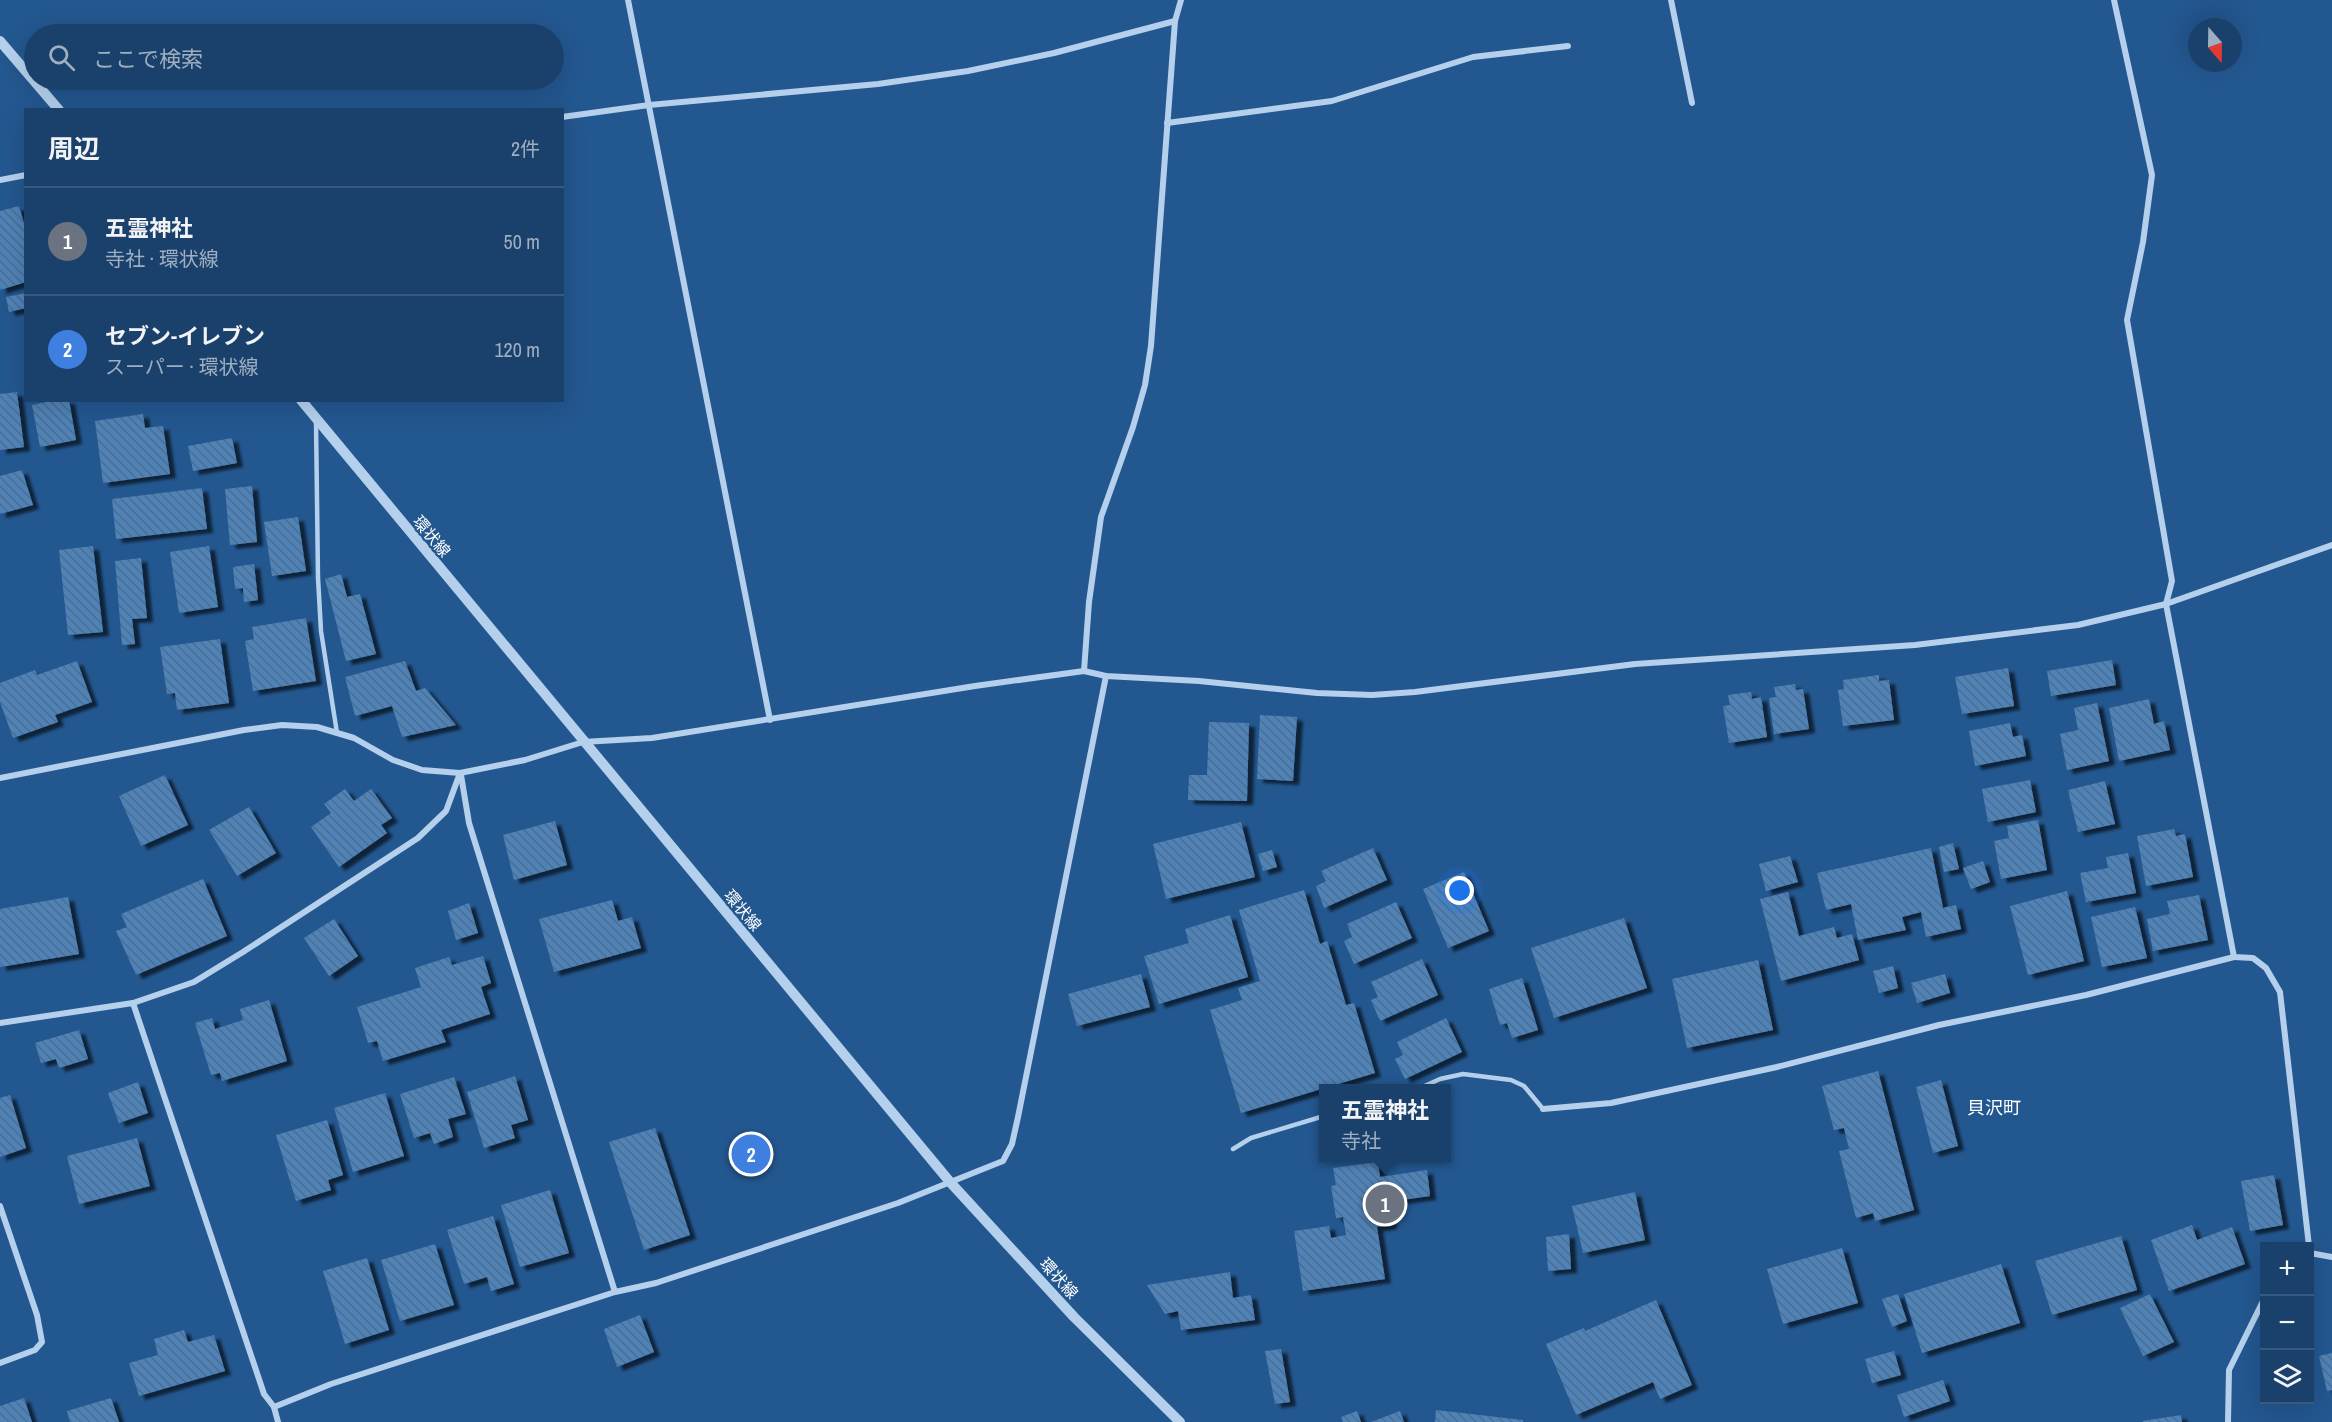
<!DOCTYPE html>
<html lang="ja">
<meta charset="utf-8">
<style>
body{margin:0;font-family:"Archivo Narrow","Noto Sans JP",sans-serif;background:#234871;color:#f1f3f6}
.controls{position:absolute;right:18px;bottom:18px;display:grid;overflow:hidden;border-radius:0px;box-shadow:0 6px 24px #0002}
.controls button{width:54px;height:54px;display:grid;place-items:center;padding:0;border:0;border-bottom:2px solid #385a7e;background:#1a416b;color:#f1f3f6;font:30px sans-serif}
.compass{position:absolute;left:2188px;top:18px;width:54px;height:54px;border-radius:50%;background:#1a416b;box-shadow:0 6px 24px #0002;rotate:160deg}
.you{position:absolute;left:1460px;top:891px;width:21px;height:21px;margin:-15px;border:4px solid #fff;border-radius:50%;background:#1a73e8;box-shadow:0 0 0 9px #1a73e833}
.badge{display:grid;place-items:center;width:39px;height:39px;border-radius:50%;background:#f7cc77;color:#fff;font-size:20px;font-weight:700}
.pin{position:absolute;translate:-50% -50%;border:3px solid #fff;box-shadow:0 2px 6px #0006}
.popup{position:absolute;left:1319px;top:1084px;width:132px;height:78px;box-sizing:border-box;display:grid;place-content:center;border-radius:0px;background:#1a416b;filter:drop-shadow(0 2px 4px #0005);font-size:20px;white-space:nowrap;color:#9fafc1}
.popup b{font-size:22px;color:#f1f3f6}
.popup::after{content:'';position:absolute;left:50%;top:100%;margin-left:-12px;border:12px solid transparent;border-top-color:#1a416b}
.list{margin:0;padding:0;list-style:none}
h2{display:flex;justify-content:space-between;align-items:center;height:78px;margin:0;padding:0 24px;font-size:26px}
h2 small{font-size:20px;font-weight:400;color:#9fafc1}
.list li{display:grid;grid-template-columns:39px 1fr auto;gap:18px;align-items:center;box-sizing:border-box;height:108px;padding:0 24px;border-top:2px solid #385a7e}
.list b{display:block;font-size:22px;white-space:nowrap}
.list p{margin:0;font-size:20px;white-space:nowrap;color:#9fafc1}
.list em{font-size:20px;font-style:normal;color:#9fafc1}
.icon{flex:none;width:33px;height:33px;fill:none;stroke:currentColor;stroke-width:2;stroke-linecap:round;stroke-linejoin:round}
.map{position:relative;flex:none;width:2332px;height:1422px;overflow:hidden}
.search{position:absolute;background:#1a416b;box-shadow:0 6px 24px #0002;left:24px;top:24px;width:540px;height:66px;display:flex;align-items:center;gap:15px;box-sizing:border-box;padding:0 21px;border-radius:33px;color:#9fafc1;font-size:22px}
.panel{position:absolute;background:#1a416b;box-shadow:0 6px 24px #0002;left:24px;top:108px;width:540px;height:294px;border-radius:0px}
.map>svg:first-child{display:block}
</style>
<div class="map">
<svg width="2332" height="1422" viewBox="0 0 2332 1422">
<defs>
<pattern id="building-back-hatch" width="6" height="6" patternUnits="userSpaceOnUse" patternTransform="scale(1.5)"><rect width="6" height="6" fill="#5083b8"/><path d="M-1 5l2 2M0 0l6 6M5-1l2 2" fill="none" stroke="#4e6d8d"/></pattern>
<filter id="shadow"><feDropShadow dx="6" dy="4" stdDeviation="1.5" flood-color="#0009"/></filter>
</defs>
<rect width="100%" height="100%" fill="#23578f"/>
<g fill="url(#building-back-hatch)" filter="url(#shadow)">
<polygon points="19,206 26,230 26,282 0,290 0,211"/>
<polygon points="26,293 26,308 9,312 6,297"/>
<polygon points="17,392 24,447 0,450 0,394"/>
<polygon points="56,400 69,400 76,440 40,447 32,405"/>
<polygon points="143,414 145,428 163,426 170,474 103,483 95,421"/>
<polygon points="232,438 237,463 193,471 188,446"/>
<polygon points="22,470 33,505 0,514 0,476"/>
<polygon points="252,486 257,542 230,545 225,489"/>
<polygon points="202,488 207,529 116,539 112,499"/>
<polygon points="298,517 306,571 272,576 264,522"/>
<polygon points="93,546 103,632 68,635 59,550"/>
<polygon points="209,546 218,607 179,613 170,552"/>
<polygon points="141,558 147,618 132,619 135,644 122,645 115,561"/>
<polygon points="254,564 258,600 244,602 243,588 235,589 233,567"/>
<polygon points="341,574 347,597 360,594 376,654 346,661 325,579"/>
<polygon points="306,618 316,681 253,691 245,641 254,639 252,627"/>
<polygon points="220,639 229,703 177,710 175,693 167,694 160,647"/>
<polygon points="2112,660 2116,685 2051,696 2047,671"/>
<polygon points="77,661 92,702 55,715 58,722 13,738 0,702 0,683 35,670 37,675"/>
<polygon points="405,661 416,691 425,688 456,725 402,737 392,706 355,716 345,677"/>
<polygon points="2008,668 2014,706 1962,714 1955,677"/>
<polygon points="1879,675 1879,681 1889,680 1894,720 1843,726 1838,690 1844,689 1843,680"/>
<polygon points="1795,684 1796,690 1803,689 1809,729 1774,734 1769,698 1776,697 1774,687"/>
<polygon points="1751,692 1752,699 1761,697 1767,737 1729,743 1723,706 1730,705 1728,695"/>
<polygon points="2149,699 2154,724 2164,721 2170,750 2119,761 2109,708"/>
<polygon points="2097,703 2109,761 2067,770 2060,734 2078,730 2074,708"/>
<polygon points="1260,715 1297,717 1293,781 1257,779"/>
<polygon points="1209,722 1249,723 1247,801 1188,800 1189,775 1207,775"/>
<polygon points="2010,723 2013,737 2022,735 2026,756 1975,766 1969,731"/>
<polygon points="165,775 188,825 141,846 119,796"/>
<polygon points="2030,780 2036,812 1988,822 1982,789"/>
<polygon points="2105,781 2115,824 2078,832 2068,790"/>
<polygon points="345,789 354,801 371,789 392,818 381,825 387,833 339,867 311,827 331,813 324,804"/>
<polygon points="249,807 276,853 237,876 209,830"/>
<polygon points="2038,820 2047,870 2001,879 1994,841 2009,838 2007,826"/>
<polygon points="555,821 567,865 514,880 503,835"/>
<polygon points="1241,822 1255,877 1166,899 1153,844"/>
<polygon points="2174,829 2176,836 2185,834 2193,877 2146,886 2137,836"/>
<polygon points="1953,843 1959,869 1944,872 1939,847"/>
<polygon points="1373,848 1387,880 1324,908 1316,886 1326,881 1321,871"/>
<polygon points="1931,848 1943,908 1956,905 1961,929 1926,937 1921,912 1902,917 1906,930 1858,940 1851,904 1826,910 1817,873"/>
<polygon points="1272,850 1277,867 1263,871 1258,854"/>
<polygon points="2128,853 2136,893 2086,902 2080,873 2108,868 2106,857"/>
<polygon points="1790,856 1798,882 1766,891 1759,864"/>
<polygon points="1983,861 1990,882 1971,889 1963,868"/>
<polygon points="1464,872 1489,931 1448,948 1423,889"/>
<polygon points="203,879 227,936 136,975 116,931 127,927 121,914"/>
<polygon points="1304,890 1320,944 1327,941 1346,1005 1354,1003 1375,1073 1241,1113 1210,1010 1242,1000 1238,988 1260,981 1239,910"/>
<polygon points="2067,891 2084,961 2028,975 2010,906"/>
<polygon points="1788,892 1799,936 1834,927 1837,938 1852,934 1859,960 1781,981 1760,899"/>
<polygon points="2199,895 2208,940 2153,951 2147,919 2170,914 2167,901"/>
<polygon points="68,897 79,954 0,967 0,909"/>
<polygon points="612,900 618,921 632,917 641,948 554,972 539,919"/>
<polygon points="1396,902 1412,938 1354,964 1344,941 1352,937 1347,924"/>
<polygon points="469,903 478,933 456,940 448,911"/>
<polygon points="2135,907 2147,958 2102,967 2091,917"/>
<polygon points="1230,915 1248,977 1159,1004 1144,956 1189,943 1185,929"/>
<polygon points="1624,918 1647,988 1554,1018 1531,948"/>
<polygon points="334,919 358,956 329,976 304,938"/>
<polygon points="483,956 491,983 481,987 490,1014 441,1030 446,1042 383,1061 377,1041 368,1043 357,1007 421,987 415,968 449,957 452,965"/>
<polygon points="1422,959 1438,995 1380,1021 1371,1000 1378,997 1371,982"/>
<polygon points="1758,960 1773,1030 1687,1048 1672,979"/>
<polygon points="1893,966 1898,988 1879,993 1873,971"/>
<polygon points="1141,974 1150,1007 1077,1026 1068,994"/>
<polygon points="1945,974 1950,993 1917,1003 1911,983"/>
<polygon points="1522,978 1538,1030 1512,1038 1507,1023 1500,1025 1489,989"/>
<polygon points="269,1000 287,1061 222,1081 220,1073 211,1075 195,1023 212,1018 215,1029 243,1020 240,1009"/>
<polygon points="1446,1018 1462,1052 1405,1079 1395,1059 1403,1055 1397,1042"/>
<polygon points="79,1030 88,1059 59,1068 56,1059 41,1063 35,1043"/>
<polygon points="1878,1071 1914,1210 1875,1221 1873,1213 1856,1218 1839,1151 1849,1149 1844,1128 1834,1130 1822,1086"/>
<polygon points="515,1076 528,1120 511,1125 515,1138 484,1148 467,1092"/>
<polygon points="454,1077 466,1114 448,1119 453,1137 434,1144 430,1133 414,1138 400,1094"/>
<polygon points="1941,1080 1958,1146 1933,1153 1916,1087"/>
<polygon points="138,1082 148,1113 119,1123 108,1093"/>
<polygon points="385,1093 404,1156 353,1172 334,1108"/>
<polygon points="10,1095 26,1148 0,1157 0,1098"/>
<polygon points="327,1120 343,1175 328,1180 331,1190 296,1201 276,1135"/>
<polygon points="655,1128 690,1235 644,1250 609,1142"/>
<polygon points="137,1138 150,1186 79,1204 67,1156"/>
<polygon points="1378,1162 1380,1177 1427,1170 1430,1196 1388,1202 1391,1225 1377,1227 1385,1279 1303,1291 1294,1231 1329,1226 1331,1238 1346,1235 1343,1217 1336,1218 1331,1186 1336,1185 1333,1168"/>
<polygon points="2274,1175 2283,1225 2250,1231 2241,1181"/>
<polygon points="550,1190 569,1253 520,1267 501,1205"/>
<polygon points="1635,1192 1645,1240 1583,1253 1572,1206"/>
<polygon points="493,1216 514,1284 491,1291 487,1277 464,1284 447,1230"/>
<polygon points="2192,1225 2197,1240 2232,1227 2245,1264 2169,1291 2151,1240"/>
<polygon points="1569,1234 1571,1269 1548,1271 1546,1237"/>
<polygon points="2121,1236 2137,1290 2052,1315 2035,1261"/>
<polygon points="435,1244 454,1305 400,1321 381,1260"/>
<polygon points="1842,1248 1858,1303 1783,1324 1767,1269"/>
<polygon points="367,1258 389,1330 345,1344 323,1271"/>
<polygon points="2001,1264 2020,1323 1922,1353 1904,1294"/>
<polygon points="1230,1272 1233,1298 1251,1295 1255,1320 1181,1330 1178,1311 1165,1314 1147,1285"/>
<polygon points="1898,1294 1907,1321 1892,1327 1882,1299"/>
<polygon points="2150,1294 2174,1342 2143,1356 2120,1308"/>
<polygon points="1656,1300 1692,1385 1660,1399 1653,1382 1576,1415 1546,1344 1584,1328 1585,1331"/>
<polygon points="640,1315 654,1352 617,1367 604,1329"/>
<polygon points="184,1330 188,1342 214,1335 225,1371 139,1396 129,1363 158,1355 154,1339"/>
<polygon points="1281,1349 1290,1402 1275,1404 1265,1351"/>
<polygon points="1894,1351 1901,1375 1872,1383 1865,1359"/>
<polygon points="2332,1353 2332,1390 2327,1391 2319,1356"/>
<polygon points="1943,1380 1950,1401 1904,1417 1897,1395"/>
<polygon points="24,1398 32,1422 0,1422 0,1406"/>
<polygon points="111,1398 119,1422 70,1422 67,1411"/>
<polygon points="1436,1410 1523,1420 1523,1422 1435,1422"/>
<polygon points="1357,1411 1361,1422 1343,1422 1341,1417"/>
<polygon points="1400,1411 1404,1422 1371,1422"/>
<polygon points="2181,1415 2182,1422 2143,1422 2143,1421"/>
</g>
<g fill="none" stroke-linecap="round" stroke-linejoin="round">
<g stroke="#b4d0ec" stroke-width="4.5">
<polyline points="316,422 318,578 321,631 337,733"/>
<polyline points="1420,1088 1440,1079 1463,1074 1511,1080 1524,1086 1543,1109"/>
<polyline points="1233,1149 1251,1138 1324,1116"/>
</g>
<g stroke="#b4d0ec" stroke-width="6">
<polyline points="628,0 770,720"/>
<polyline points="1671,0 1692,103"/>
<polyline points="2114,0 2152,175 2143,242 2127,320 2172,581 2166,604 2234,957 2253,958 2266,968 2280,992 2309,1246"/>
<polyline points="562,117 649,105 878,84 968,71 1054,53 1175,21"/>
<polyline points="1167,123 1332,101 1473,57 1568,46"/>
<polyline points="0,180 26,175"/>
<polyline points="1084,671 1089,602 1101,517 1133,427 1145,385 1151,346 1175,21 1181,0"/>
<polyline points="461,775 469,823 615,1292"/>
<polyline points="0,778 244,730 282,725 317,727 354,738 393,760 422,770 460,773 525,760 583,742 652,738 975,686 1084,671 1106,676 1199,681 1317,693 1372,695 1415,692 1635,664 1915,645 2078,625 2166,604 2332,545"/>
<polyline points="133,1003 264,1394 274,1407"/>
<polyline points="0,1023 133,1003 194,982 243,952 418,838 446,811 460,773"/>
<polyline points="1543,1109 1611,1103 1777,1067 1939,1025 2086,995 2234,957"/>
<polyline points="0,1206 37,1315 42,1342 35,1350 0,1363"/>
<polyline points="2310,1253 2332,1257"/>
<polyline points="278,1422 274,1407 331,1384 615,1292 656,1283 898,1203 1003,1161 1012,1144 1018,1117 1106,676"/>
<polyline points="2228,1422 2229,1370 2264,1299"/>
</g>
<g stroke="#b4d0ec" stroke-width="10">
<polyline points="0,41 59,110"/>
<polyline points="301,400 950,1182 1074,1317 1180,1422"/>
</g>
</g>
<g text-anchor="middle" stroke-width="4.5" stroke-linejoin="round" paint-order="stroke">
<g font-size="16" fill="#fff" stroke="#23578f">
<text transform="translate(432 536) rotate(50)" y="6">環状線</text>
<text transform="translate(743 910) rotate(50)" y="6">環状線</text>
<text transform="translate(1059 1278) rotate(48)" y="6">環状線</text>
</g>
<g font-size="18" fill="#fff" stroke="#23578f">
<text x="1994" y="1114">貝沢町</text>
</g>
</g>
</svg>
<div class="controls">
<button>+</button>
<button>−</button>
<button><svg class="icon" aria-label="layers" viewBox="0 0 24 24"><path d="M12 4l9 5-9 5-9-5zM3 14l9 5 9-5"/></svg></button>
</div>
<svg class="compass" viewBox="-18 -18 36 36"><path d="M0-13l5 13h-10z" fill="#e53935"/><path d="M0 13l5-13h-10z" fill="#9fafc1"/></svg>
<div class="you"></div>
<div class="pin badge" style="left:1385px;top:1204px;background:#6b7280">1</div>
<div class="popup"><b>五霊神社</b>寺社</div>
<div class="pin badge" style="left:751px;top:1154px;background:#3f7fe0">2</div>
<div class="search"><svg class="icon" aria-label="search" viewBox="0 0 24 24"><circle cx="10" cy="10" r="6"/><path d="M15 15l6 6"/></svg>ここで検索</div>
<section class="panel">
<h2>周辺<small>2件</small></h2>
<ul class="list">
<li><span class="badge" style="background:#6b7280">1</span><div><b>五霊神社</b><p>寺社 · 環状線</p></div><em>50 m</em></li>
<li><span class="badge" style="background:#3f7fe0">2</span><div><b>セブン-イレブン</b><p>スーパー · 環状線</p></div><em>120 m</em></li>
</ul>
</section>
</div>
